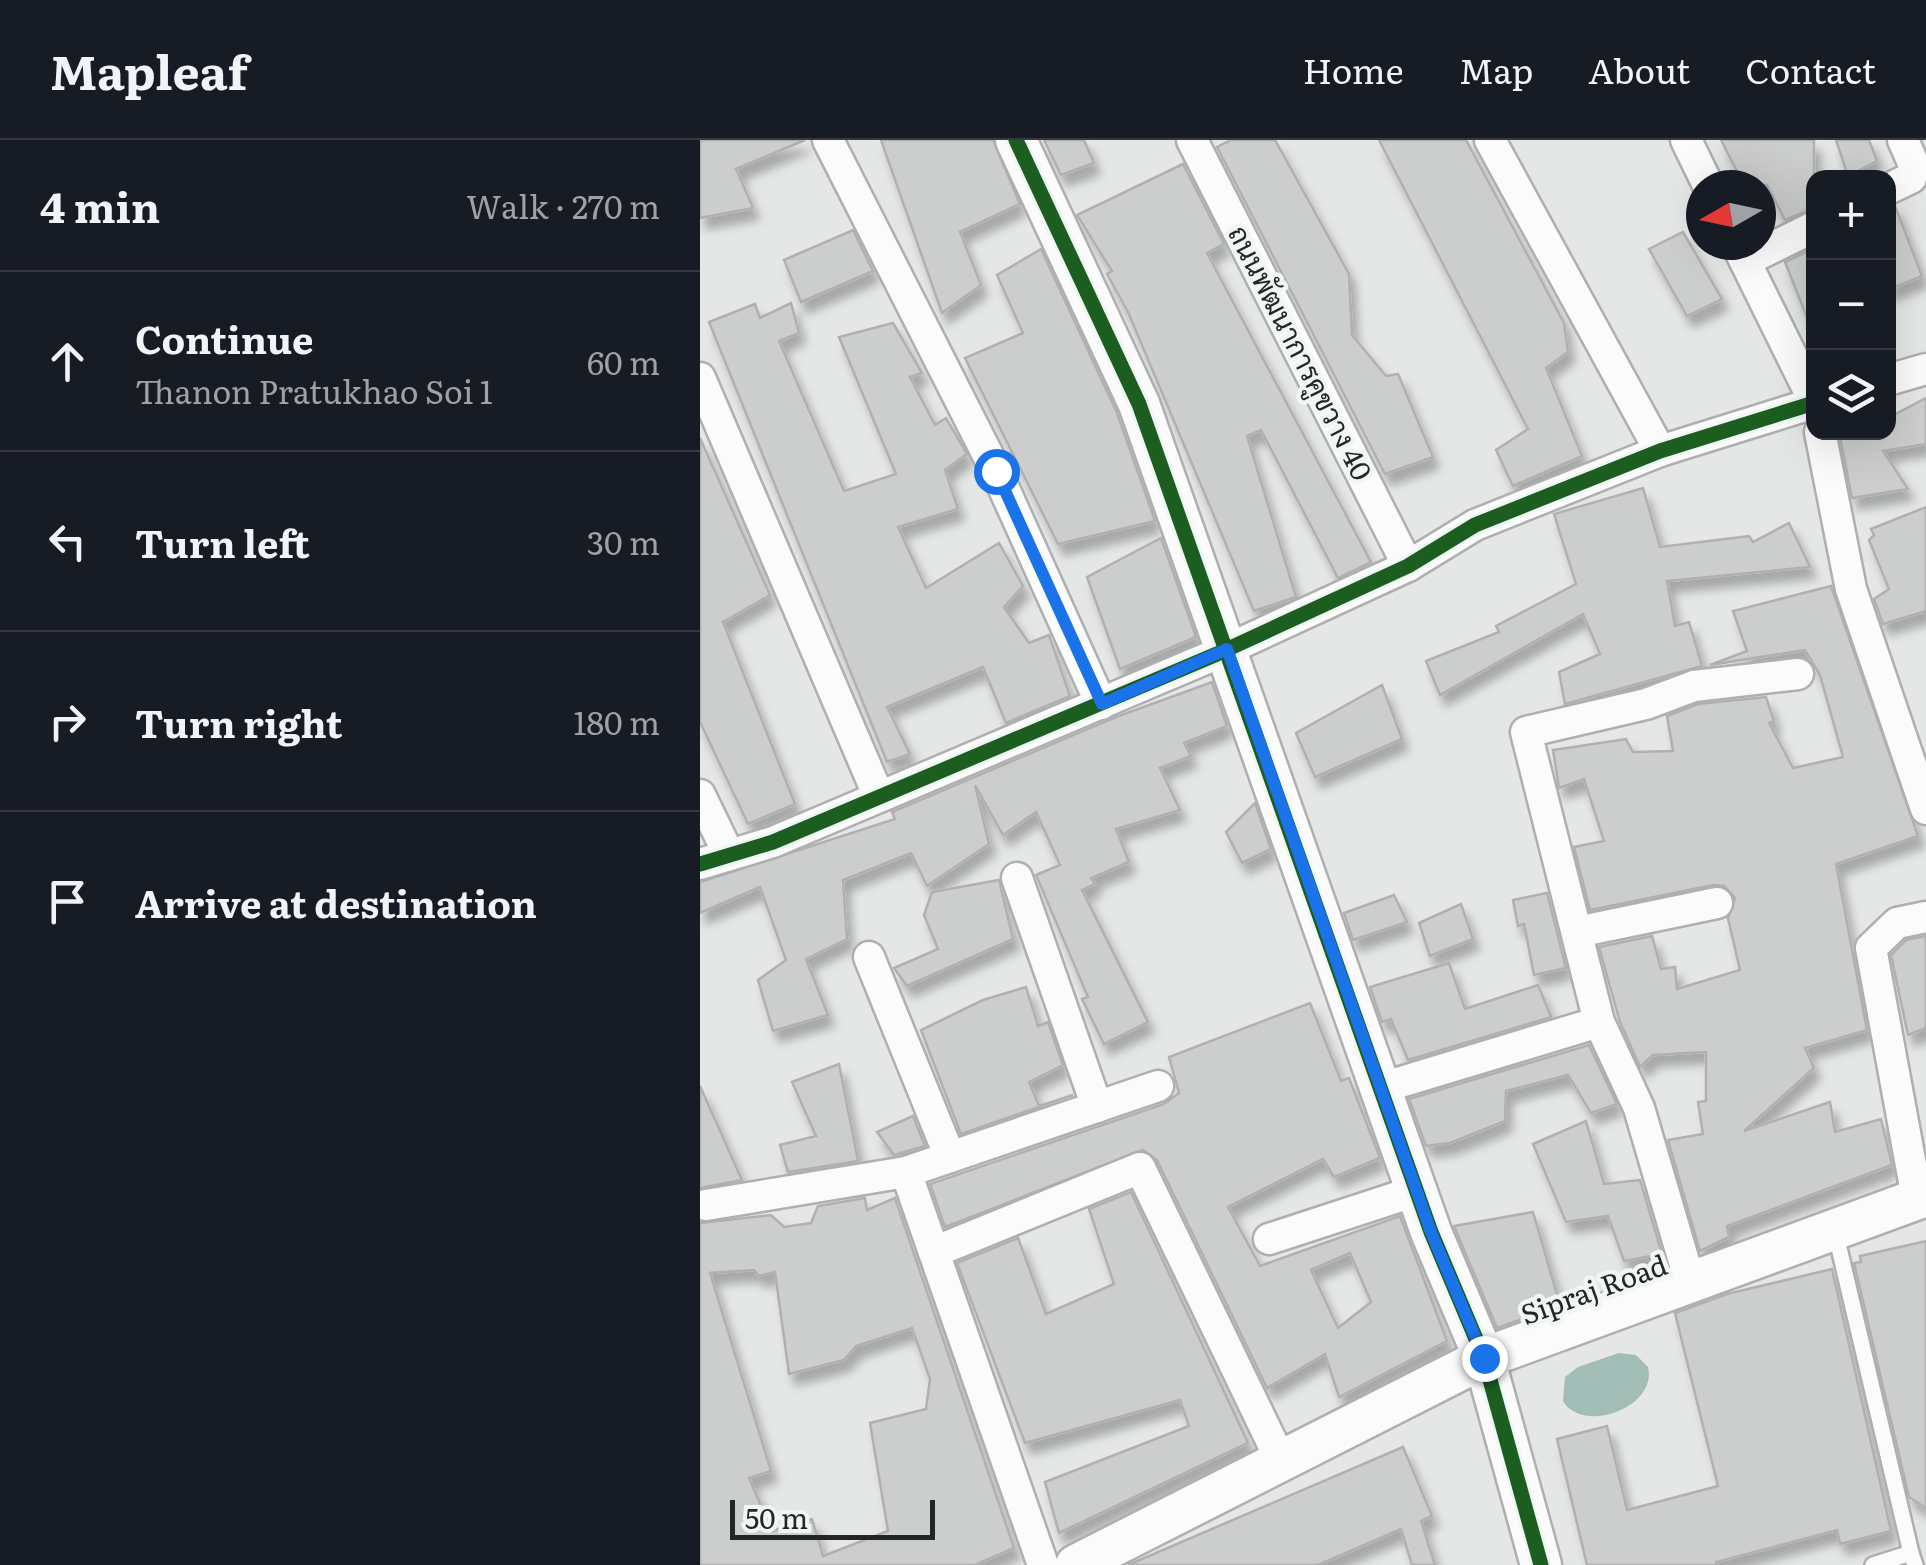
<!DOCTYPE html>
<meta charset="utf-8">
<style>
body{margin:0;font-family:Literata,Sarabun,serif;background:#242831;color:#f1f3f6}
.controls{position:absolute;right:30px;top:30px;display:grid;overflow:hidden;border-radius:20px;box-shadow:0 10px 40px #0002}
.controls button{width:90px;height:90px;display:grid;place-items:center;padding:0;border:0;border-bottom:2px solid #363941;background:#171b24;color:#f1f3f6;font:50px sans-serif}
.compass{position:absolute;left:986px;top:30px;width:90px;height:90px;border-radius:50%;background:#171b24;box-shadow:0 10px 40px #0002;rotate:261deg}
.scale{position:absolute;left:30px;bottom:25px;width:205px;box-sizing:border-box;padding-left:10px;border:5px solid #242626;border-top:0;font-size:28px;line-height:35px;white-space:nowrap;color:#242626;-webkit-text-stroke:8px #f0f6f4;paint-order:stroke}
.stop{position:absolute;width:30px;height:30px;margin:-22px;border:8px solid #1a73e8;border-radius:50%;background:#fff}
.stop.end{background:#1a73e8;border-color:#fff;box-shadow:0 2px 10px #0008}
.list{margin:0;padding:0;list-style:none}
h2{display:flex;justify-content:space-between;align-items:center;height:130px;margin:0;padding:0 40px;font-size:42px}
h2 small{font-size:32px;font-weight:400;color:#9ea1a6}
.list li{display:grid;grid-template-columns:65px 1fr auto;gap:30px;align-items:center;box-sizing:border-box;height:180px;padding:0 40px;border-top:2px solid #363941}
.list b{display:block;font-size:38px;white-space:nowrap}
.list p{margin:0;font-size:32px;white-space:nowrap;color:#9ea1a6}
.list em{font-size:32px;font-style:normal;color:#9ea1a6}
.icon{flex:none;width:55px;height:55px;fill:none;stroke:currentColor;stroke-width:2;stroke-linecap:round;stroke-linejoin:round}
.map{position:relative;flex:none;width:1226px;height:1425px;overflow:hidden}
header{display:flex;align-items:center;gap:60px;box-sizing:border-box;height:140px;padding:0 50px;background:#171b24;border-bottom:2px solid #363941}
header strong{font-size:48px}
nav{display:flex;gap:55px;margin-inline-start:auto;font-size:35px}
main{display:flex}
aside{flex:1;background:#171b24}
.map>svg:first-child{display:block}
</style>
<header>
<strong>Mapleaf</strong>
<nav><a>Home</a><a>Map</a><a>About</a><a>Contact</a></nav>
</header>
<main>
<aside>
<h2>4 min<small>Walk · 270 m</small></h2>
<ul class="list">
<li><svg class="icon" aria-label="ahead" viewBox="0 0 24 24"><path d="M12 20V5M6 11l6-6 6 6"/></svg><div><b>Continue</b><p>Thanon Pratukhao Soi 1</p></div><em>60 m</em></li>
<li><svg class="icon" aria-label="left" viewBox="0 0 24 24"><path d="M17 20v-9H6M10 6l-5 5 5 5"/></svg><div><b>Turn left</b></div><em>30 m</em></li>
<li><svg class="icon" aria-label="right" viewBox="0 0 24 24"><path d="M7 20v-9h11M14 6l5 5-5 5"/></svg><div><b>Turn right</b></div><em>180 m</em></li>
<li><svg class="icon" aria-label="arrive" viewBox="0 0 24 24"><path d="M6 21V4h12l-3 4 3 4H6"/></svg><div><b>Arrive at destination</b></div></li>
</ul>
</aside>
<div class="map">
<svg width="1226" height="1425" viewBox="0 0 1226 1425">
<defs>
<filter id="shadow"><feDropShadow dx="6" dy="11" stdDeviation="5" flood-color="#0004"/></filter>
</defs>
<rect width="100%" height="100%" fill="#e4e7e6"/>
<path fill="#a2bcb6" d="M919,1213L936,1215L948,1227C958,1267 883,1295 863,1261L865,1237L878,1227Z"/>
<g fill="#cccdcd" stroke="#b0b0b0" stroke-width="2.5" fill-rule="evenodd" filter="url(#shadow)">
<polygon points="0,0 105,0 36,29 53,68 0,78"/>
<polygon points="181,0 293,0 320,64 260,92 281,145 242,173"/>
<polygon points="344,0 384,0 394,23 361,35"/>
<polygon points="531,0 575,0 649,134 652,195 686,236 698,234 733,317 685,334 517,7"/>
<polygon points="679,0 766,0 864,183 868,212 846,228 882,316 813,346 796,310 828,289"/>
<polygon points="1021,0 1114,0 1114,68 1085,80 1067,45 1044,45"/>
<polygon points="1136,0 1169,0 1177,21 1148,36"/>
<polygon points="483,24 524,104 507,113 671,422 638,438 561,290 547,296 596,457 554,471 428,172 407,134 412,131 377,75"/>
<polygon points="1195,66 1222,136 1188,150 1188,67"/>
<polygon points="153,90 173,131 101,162 84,120"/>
<polygon points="983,92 1022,159 987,176 949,109"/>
<polygon points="1114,108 1114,190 1112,190 1085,122"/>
<polygon points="341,109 417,273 455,381 358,404 265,218 323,193 297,135"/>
<polygon points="91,163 99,193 79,201 144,351 196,334 139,197 193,183 222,233 210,237 235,285 246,278 267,314 245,330 258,369 198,387 226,448 299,403 323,446 304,467 329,503 349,495 370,556 306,583 283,527 187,567 210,614 187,622 9,182 55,164 60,178"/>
<polygon points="1226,258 1226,304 1183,311 1208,349 1152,358 1139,292 1188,292 1188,278"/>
<polygon points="0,298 70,455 23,482 95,664 48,684 0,582"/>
<polygon points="943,348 960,407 1049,396 1053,402 1089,383 1110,427 967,441 975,486 989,482 1002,526 865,564 859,532 900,514 883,474 740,555 726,521 799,492 796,486 876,444 854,374"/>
<polygon points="1226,367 1226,471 1183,484 1174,459 1189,449 1169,400 1174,395 1171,389"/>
<polygon points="461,398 496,497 420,529 387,437"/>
<polygon points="1131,446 1218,696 1136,724 1167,890 1105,908 1114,928 1044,991 1130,962 1135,992 1181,979 1192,1025 1027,1086 1029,1097 1000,1111 968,1000 1003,994 998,962 1006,961 1006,912 953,915 940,927 920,882 899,807 952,796 961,829 975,827 977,849 1040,830 1028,778 1035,758 1024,746 1013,745 890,770 874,707 904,701 884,639 859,648 853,610 926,599 933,612 973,611 967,576 998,564 1066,557 1074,581 1069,583 1093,628 1143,617 1120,535 1105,510 1010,525 1047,511 1033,471"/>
<polygon points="512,542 527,586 484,603 491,616 460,628 480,670 416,689 429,722 391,738 395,744 382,750 448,882 404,904 382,859 388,857 336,735 360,725 336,672 303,695 275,645 289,704 227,746 211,713 143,740 147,799 106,819 128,875 73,891 58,840 86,820 60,747 0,773 0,742 195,679 192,672 416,577"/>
<polygon points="682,545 702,599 615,637 596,593"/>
<polygon points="555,663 571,709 542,723 526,692"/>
<polygon points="299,740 313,799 207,846 194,828 238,809 224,775 232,752"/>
<polygon points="847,753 866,828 834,835 824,784 818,786 813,760"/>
<polygon points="694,755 707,782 653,800 644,773"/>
<polygon points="761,764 773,799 730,816 719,783"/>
<polygon points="1226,796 1226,888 1208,895 1191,815 1206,800"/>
<polygon points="749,823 765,869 838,845 851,877 708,920 691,879 682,882 670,847"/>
<polygon points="326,847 338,886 348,882 363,925 329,942 339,966 373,955 261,994 221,890 283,860"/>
<path d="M610,863L641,941L649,938L680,1018L634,1037L623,1019L528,1067L560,1126L700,1076L747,1201L639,1257L625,1214L567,1248L457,1020L443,1010L245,1087L230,1044L464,964L479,953L469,917ZM650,1113L671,1162L638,1188L611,1130Z"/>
<polygon points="889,905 917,964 891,973 868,935 806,951 805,981 750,1003 726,1006 709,959"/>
<polygon points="139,924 158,1021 88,1032 80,1005 116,996 92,942"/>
<polygon points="0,946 42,1040 0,1048"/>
<polygon points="213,976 225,1006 194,1015 177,992"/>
<polygon points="886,981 904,1044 940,1040 962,1114 924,1121 908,1076 866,1082 833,1004"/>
<polygon points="431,1052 548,1303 359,1393 345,1342 489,1286 480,1260 325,1303 257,1123 318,1098 346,1174 414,1144 389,1069"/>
<path d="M165,1058L167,1070L195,1058L314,1408L275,1425H0V1083L71,1075L84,1087L111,1083L118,1066ZM54,1130L59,1136L75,1132L89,1234L144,1220L156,1206L212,1188L230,1239L226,1269L170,1283L188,1391L123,1416L112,1379L72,1391L49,1338L71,1331L10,1133Z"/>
<polygon points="833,1072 860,1165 797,1188 754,1086"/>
<polygon points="1226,1101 1226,1368 1209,1357 1154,1123 1161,1122 1160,1116"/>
<polygon points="1132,1129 1191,1391 1140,1404 1137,1390 1016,1422 1017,1425 887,1425 857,1299 907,1286 927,1370 1018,1346 975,1173 1027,1154"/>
<polygon points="703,1307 732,1376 721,1381 735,1425 712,1425 701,1389 618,1425 428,1425"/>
</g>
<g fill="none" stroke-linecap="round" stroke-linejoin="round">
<g stroke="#aeafaf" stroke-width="20">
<g id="service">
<polyline points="1135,1091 1211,1413"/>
<polyline points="1173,1425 1211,1413 1215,1425"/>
</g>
</g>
<g stroke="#aeafaf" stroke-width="35">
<g id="minor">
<polyline points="128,0 296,331 401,564"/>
<polyline points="492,0 708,426"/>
<polyline points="790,0 960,311"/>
<polyline points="986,0 1008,45"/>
<polyline points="1188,49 1211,38 1214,25 1203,0"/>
<polyline points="1037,105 1114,261"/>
<polyline points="1045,121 1114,87"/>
<polyline points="0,238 179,657"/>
<polyline points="1188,240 1226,229"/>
<polyline points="1120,292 1151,449 1226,669"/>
<polyline points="0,655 29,715"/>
<polyline points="0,724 73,702 517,514 708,426 775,385 960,311 1114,263"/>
<polyline points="317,738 397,967"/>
<polyline points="877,792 1017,763"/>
<polyline points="169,817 250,1017"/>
<polyline points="681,948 899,882"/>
<polyline points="206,1032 343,1425"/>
<polyline points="1217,1058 1171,808 1197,783 1226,777"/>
<polyline points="6,1065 206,1032 458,946"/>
<polyline points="569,1099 716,1051"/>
<polyline points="234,1112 440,1028 581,1321"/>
<polyline points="990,1142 939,968 899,882 826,592 946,564 994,546 1098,534"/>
</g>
</g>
<g stroke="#aeafaf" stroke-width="45">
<g id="tertiary">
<polyline points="316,0 439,264 731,1092 784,1218 841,1425"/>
<polyline points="376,1425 784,1218 1226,1056"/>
</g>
</g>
<use href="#service" stroke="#fbfbfb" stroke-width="15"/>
<use href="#minor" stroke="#fbfbfb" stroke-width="30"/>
<use href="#tertiary" stroke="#fbfbfb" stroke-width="40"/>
<g stroke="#f0f6f4" stroke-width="21">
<g id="cycleway">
<polyline points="316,0 439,264 731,1092 784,1218 841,1425"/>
<polyline points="0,724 73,702 517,514 708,426 775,385 960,311 1114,263"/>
</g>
</g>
<use href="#cycleway" stroke="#1b5e20" stroke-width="15"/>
</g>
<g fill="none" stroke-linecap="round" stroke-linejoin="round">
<polyline stroke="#1a73e8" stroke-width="12" points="296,331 402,564 527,509 731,1092 784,1218"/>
</g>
<g text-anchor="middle" stroke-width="9" stroke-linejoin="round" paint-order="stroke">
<g font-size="28" fill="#242626" stroke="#f0f6f4">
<text transform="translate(600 213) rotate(63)" y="10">ถนนพัฒนาการคูขวาง 40</text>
<text transform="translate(894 1150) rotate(-20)" y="10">Sipraj Road</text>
</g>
</g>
</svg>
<div class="controls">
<button>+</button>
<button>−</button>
<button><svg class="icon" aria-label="layers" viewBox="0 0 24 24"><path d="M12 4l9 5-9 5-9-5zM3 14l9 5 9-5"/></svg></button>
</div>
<svg class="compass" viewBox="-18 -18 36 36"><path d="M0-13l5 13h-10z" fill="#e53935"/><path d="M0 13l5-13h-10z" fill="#9ea1a6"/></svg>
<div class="scale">50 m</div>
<div class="stop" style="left:296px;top:331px"></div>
<div class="stop end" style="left:784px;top:1218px"></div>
</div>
</main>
